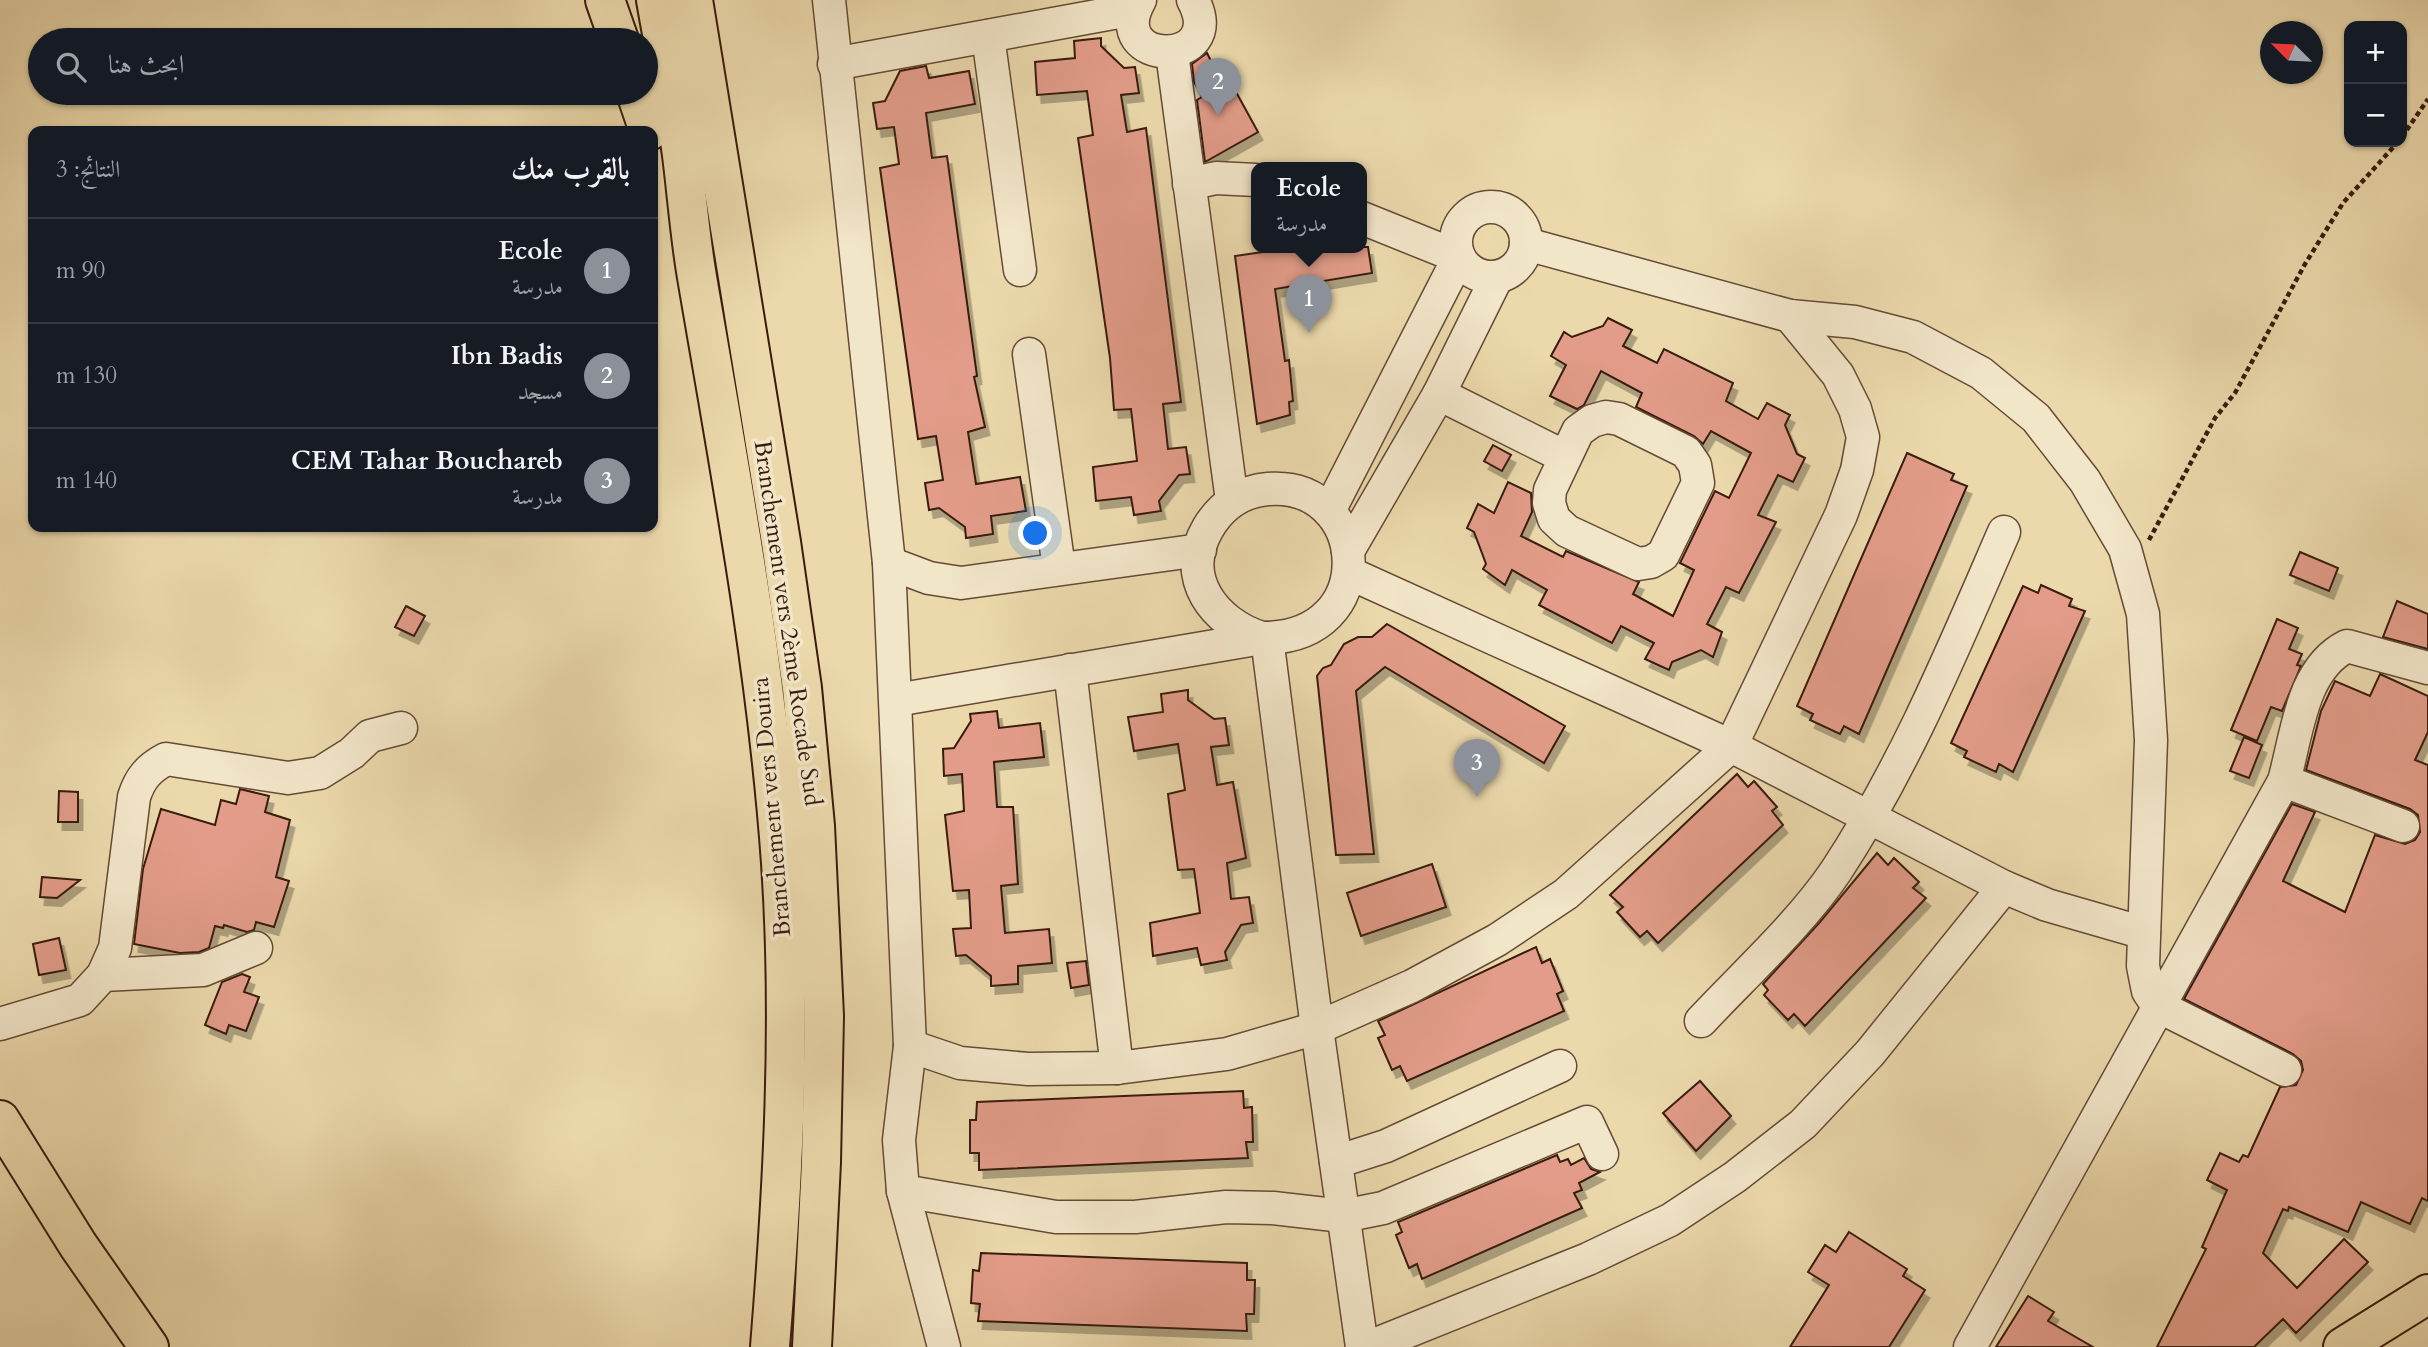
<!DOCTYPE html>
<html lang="ar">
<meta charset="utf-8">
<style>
body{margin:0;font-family:Cardo,Amiri,serif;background:#20242c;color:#f1f3f6;direction:rtl}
.controls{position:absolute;right:21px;top:21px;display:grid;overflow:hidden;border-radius:14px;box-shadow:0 2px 5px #0004}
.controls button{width:63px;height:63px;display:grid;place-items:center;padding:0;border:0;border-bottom:2px solid #363941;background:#171b24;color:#f1f3f6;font:35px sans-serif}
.compass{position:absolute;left:2260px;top:21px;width:63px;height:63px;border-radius:50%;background:#171b24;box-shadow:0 2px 5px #0004;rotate:294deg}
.you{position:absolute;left:1036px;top:534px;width:24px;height:24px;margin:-18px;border:5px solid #fff;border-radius:50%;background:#1a73e8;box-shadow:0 0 0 10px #1a73e833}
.badge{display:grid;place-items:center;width:46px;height:46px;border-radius:50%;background:#8c9099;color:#fff;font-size:23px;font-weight:700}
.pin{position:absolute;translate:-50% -58px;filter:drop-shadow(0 2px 4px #0008)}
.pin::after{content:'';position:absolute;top:37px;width:24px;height:21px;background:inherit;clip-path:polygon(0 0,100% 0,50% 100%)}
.popup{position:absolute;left:1251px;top:162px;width:116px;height:91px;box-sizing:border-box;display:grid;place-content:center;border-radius:14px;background:#171b24;filter:drop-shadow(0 2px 5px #0005);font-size:23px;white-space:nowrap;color:#9ea1a6}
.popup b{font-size:26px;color:#f1f3f6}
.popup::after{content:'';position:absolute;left:50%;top:100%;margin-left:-14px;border:14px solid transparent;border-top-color:#171b24}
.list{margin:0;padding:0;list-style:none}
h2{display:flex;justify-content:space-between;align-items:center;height:91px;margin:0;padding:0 28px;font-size:30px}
h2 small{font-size:23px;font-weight:400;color:#9ea1a6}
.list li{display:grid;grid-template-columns:46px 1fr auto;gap:21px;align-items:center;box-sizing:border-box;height:105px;padding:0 28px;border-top:2px solid #363941}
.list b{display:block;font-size:26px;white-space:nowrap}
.list p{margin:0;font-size:23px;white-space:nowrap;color:#9ea1a6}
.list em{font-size:23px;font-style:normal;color:#9ea1a6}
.icon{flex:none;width:38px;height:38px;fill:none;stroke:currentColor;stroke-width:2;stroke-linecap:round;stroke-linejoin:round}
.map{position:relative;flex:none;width:2428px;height:1347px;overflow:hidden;direction:ltr}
.search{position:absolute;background:#171b24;box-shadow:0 2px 5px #0004;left:28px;top:28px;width:630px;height:77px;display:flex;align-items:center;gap:18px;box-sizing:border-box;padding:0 24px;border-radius:38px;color:#9ea1a6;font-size:26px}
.panel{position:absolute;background:#171b24;box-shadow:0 2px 5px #0004;left:28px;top:126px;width:630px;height:406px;border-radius:14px;direction:rtl}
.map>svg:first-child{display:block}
</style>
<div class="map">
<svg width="2428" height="1347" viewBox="0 0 2428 1347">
<defs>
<filter id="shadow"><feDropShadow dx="4.5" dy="8" stdDeviation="0" flood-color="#0004"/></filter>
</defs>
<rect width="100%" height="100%" fill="#ebd9ac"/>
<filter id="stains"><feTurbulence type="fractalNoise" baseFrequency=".00286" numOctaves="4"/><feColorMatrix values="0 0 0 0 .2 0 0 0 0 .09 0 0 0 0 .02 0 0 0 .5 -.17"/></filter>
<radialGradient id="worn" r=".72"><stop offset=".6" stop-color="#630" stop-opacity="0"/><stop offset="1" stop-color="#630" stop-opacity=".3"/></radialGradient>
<g fill="#e29c89" stroke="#391b0d" stroke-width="2" filter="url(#shadow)">
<polygon points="1101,38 1101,46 1124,68 1135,67 1139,93 1121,95 1127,132 1146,128 1181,402 1163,404 1168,449 1186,447 1190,474 1179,475 1159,501 1161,511 1134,515 1131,497 1096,501 1093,467 1137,461 1131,409 1114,410 1110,358 1078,138 1093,135 1087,91 1037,95 1035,62 1075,58 1074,41"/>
<polygon points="1207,53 1223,85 1230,81 1258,132 1205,162 1197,100 1202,97 1194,82 1192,64"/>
<polygon points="926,66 929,78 969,71 975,104 926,113 932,158 947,156 977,376 974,377 985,427 968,432 976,484 1020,477 1026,511 991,516 993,534 966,538 965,527 939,508 929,510 925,483 943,480 936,436 918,439 880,168 899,164 894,127 877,129 873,103 885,101 900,71"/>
<polygon points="1297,247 1368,247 1372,273 1275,289 1285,361 1289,360 1293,401 1289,402 1290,415 1257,424 1235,256"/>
<polygon points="1608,318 1632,330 1623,346 1657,363 1664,349 1733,383 1726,401 1758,419 1767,403 1790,415 1785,425 1797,454 1805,458 1793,482 1778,475 1758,515 1776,522 1739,593 1726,587 1707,624 1722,632 1713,657 1701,650 1672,662 1669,670 1645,659 1654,643 1621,626 1612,643 1539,605 1547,590 1512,570 1505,585 1483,569 1486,564 1474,532 1467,528 1478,504 1494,513 1508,482 1531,493 1532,512 1521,536 1563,557 1566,551 1639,582 1633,594 1673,616 1694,570 1680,563 1715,491 1729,498 1751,453 1711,431 1703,444 1694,436 1636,407 1642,393 1601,371 1584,405 1577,409 1550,396 1566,365 1551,356 1564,332 1572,337 1603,326"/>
<polygon points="1493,445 1511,455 1502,471 1484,461"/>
<polygon points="1907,453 1954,474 1951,480 1967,486 1859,734 1844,726 1840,734 1810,720 1813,714 1797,706"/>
<polygon points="2300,552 2338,568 2329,591 2290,575"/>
<polygon points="2041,585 2072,599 2069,606 2085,611 2013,772 1999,764 1996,772 1964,757 1967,751 1951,743 2023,586 2038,593"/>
<polygon points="2397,601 2428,614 2428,649 2383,637"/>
<polygon points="406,606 425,616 414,636 395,627"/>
<polygon points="2277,619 2298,628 2289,649 2302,654 2297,665 2301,666 2282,711 2271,707 2257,741 2231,730"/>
<polygon points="1387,624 1565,726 1544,763 1385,667 1356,691 1374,854 1336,855 1317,676 1323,668 1331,665 1344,644 1358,637 1372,637"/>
<polygon points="2380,674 2428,696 2428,732 2415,760 2428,765 2428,1201 2422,1198 2410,1224 2361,1202 2348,1232 2289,1207 2288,1211 2283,1209 2263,1253 2297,1288 2344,1239 2368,1262 2296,1333 2283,1319 2254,1347 2157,1347 2206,1249 2202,1247 2227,1190 2207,1180 2220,1153 2239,1162 2243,1155 2248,1157 2280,1087 2296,1085 2303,1070 2301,1061 2293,1054 2184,999 2292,804 2315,812 2283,881 2345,912 2375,835 2405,844 2415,840 2420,832 2418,815 2410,809 2306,770 2321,711 2335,681 2370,696"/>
<polygon points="1188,690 1188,700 1214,719 1225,718 1229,745 1211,747 1217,785 1233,782 1246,858 1227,863 1231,899 1249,897 1253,923 1241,925 1225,952 1227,960 1201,965 1197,948 1153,956 1150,923 1200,913 1194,869 1178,870 1171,818 1168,794 1185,790 1178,744 1134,751 1128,717 1163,712 1161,694"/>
<polygon points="997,711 999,728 1040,723 1044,757 994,762 997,807 1013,807 1018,884 1001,886 1005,933 1049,929 1052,963 1018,966 1018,984 991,986 991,976 966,955 956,956 953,929 971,928 969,890 953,891 945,815 964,811 962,774 944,776 943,749 954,748 971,721 970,714"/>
<polygon points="2244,737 2262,745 2249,778 2230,771"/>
<polygon points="1737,774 1748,787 1754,781 1777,807 1772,811 1783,825 1658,943 1647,931 1640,937 1617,912 1623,907 1610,895"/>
<polygon points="240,789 269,796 265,812 290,820 276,877 289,881 274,927 256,922 254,930 247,932 224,925 223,928 215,926 209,948 199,952 180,953 134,944 143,869 161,809 215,825 221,800 236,804"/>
<polygon points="59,791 78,792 78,822 58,822"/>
<polygon points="1877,853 1888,865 1894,858 1919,882 1913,888 1926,898 1805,1026 1794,1014 1788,1020 1764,995 1768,990 1763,984 1820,922"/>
<polygon points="1432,864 1446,907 1361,936 1347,893"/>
<polygon points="42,877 80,880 57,898 40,897"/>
<polygon points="59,938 66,970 39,975 33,944"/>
<polygon points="1536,947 1542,963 1550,959 1563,991 1557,994 1564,1011 1407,1081 1400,1066 1392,1070 1378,1038 1385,1035 1378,1021"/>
<polygon points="1086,961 1089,985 1071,988 1067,963"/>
<polygon points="242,974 250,977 244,992 259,997 246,1031 229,1025 226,1034 205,1025 222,982"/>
<polygon points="1700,1081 1731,1116 1696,1151 1663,1113"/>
<polygon points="1243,1091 1244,1108 1252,1107 1253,1142 1246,1142 1248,1158 979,1170 979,1153 970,1153 970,1120 976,1120 977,1102"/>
<polygon points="1557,1155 1560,1162 1568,1159 1571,1165 1584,1158 1591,1169 1600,1172 1579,1183 1582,1190 1574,1193 1582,1208 1422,1279 1417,1264 1409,1268 1396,1235 1402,1232 1398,1222"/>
<polygon points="1849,1232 1907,1269 1903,1276 1925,1290 1889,1347 1790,1347 1829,1285 1808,1272 1825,1245 1836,1252"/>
<polygon points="981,1253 1247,1263 1247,1280 1255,1280 1254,1314 1246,1314 1247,1331 978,1321 980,1304 971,1303 973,1270 979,1271"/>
<polygon points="2028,1296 2054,1312 2048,1321 2093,1347 1996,1347"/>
</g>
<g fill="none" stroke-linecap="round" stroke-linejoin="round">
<g stroke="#664a35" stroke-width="35">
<g id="minor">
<polyline points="829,0 889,563 910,1046 899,1140 903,1191 944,1347"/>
<path d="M1140,0C1102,68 1230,69 1193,0"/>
<polyline points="988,36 1020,270"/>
<polyline points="1172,53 1232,501"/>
<polyline points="834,64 1135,9"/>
<polyline points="1189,184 1216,178 1256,180"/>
<circle cx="1491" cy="242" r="35"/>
<polyline points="1526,244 1790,316 1855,322 1913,337 1981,373 2036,418 2085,481 2125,549 2143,614 2151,740 2143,966 2148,991 2158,1006 2285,1070"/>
<polyline points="1029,354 1059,568"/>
<polyline points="1439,394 1565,457"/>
<polygon points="1606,417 1619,419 1686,452 1695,465 1698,483 1663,555 1651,562 1638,564 1567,531 1554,519 1549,503 1550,490 1578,431 1592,421"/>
<polyline points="1329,511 1459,257 1362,218"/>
<polyline points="1348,551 1439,394 1497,277"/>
<polyline points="889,563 929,578 961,583 1200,550"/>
<polyline points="1349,573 1731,746 2004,887 2047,905 2144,933"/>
<polyline points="1267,638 1317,1028 1362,1347"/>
<polyline points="1070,670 1117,1068"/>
<path d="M896,700L1262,638C1383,639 1370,481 1268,489C1242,491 1221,506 1208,528C1179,577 1214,623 1262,638"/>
<polyline points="2284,781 2403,826"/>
<polyline points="103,975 203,970 256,948"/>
<path d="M1701,1021C1744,975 1801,923 1836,871C1905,766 1954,647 2004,532"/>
<path d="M0,1024L80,1000L103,975L115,948L134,797C140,778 149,768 166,759L288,778L320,773L352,753L370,736L401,728"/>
<polyline points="910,1046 960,1063 1028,1069 1117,1068 1227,1054 1317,1028 1412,986 1497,940 1566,894 1731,746 1841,515 1857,470 1863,437 1855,409 1838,375 1790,316"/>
<polyline points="1336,1162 1386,1146 1560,1066"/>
<polyline points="903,1191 1056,1217 1135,1217 1226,1207 1273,1208 1343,1216 1383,1208 1587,1122 1602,1154"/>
<polyline points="1369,1347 1588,1259 1670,1220 1735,1177 1803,1124 1870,1053 2004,887"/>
<path d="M1970,1347L2284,781C2297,735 2301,669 2347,646L2428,668"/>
</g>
</g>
<g stroke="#391b0d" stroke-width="42">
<g id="major">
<polyline points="0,1120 78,1245 149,1347"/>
<polyline points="2343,1347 2428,1294"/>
</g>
</g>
<g stroke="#391b0d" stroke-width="42">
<g id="highway">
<polyline points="605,0 619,40"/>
<path d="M656,0C665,51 675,103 682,155C687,195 690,236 697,277C730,471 767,666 781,863C792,1024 783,1187 770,1347"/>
<polyline points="693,0 781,542 802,688 815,826 824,1016 821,1162 812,1347"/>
<polyline points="636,93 649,131"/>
</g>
</g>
<g stroke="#391b0d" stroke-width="4.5" stroke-dasharray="5 3.5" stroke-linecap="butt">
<polyline points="2402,137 2428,99"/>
<polyline points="2149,540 2215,418 2235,393 2305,264 2343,203 2398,142"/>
</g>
<use href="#minor" stroke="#f2e6c9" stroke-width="32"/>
<use href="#major" stroke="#ebd9ac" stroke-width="38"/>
<use href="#highway" stroke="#ebd9ac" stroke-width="38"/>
</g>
<g text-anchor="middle" stroke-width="7" stroke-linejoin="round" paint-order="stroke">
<g font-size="24" fill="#391b0d" stroke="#f2e6c9">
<text transform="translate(788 623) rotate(82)" y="8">Branchement vers 2ème Rocade Sud</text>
<text transform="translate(771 807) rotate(-95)" y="8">Branchement vers Douira</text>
</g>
</g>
<rect width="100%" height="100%" filter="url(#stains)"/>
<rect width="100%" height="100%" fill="url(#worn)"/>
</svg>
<div class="controls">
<button>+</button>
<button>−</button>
</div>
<svg class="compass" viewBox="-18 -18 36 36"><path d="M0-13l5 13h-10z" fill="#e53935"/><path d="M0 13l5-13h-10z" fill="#9ea1a6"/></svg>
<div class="you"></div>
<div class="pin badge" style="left:1309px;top:333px">1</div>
<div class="popup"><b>Ecole</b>مدرسة</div>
<div class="pin badge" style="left:1218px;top:116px">2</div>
<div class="pin badge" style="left:1477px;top:797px">3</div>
<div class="search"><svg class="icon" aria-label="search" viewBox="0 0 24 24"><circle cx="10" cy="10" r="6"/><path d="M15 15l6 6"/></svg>ابحث هنا</div>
<section class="panel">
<h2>بالقرب منك<small>النتائج: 3</small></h2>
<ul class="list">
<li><span class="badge">1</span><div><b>Ecole</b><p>مدرسة</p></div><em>90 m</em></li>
<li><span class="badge">2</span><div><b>Ibn Badis</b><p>مسجد</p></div><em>130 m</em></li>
<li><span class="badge">3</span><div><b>CEM Tahar Bouchareb</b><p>مدرسة</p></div><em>140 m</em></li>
</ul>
</section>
</div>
